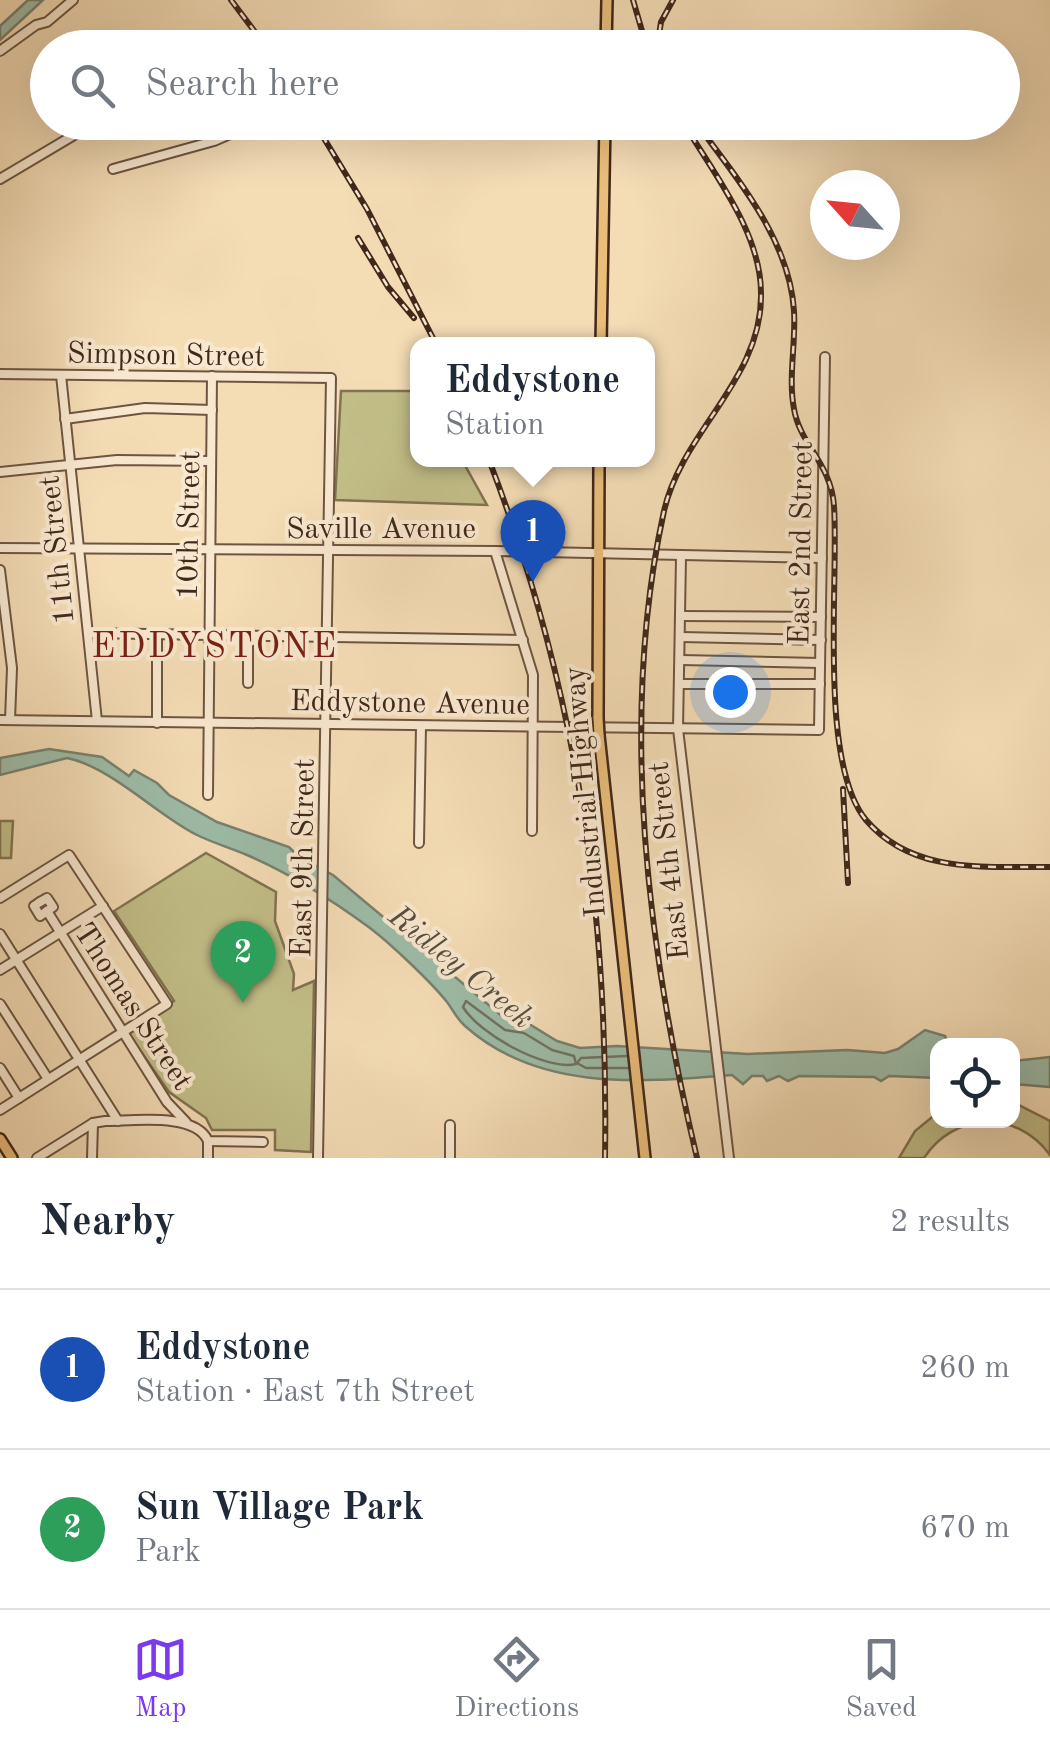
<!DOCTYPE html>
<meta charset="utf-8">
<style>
body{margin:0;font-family:"Old Standard TT",serif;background:#f6f6f7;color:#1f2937}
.controls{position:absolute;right:30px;bottom:30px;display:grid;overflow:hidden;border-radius:20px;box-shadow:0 10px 40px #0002}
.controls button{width:90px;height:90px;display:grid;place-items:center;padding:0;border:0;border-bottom:2px solid #e0e1e3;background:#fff;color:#1f2937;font:50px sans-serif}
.compass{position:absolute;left:810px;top:170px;width:90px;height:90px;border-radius:50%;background:#fff;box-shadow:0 10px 40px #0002;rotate:297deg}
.you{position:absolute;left:730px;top:692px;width:35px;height:35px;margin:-25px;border:8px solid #fff;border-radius:50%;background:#1a73e8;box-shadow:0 0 0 15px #1a73e833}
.badge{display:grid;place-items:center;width:65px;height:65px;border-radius:50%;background:#7c3aed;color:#fff;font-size:32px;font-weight:700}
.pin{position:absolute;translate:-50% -82px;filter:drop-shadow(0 2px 5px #0008)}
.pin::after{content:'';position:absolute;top:52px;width:35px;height:30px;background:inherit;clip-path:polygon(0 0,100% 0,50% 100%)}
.popup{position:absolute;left:410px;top:337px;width:245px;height:130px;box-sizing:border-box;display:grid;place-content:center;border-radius:20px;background:#fff;filter:drop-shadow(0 2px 8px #0005);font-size:32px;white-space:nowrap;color:#747a83}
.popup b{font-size:38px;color:#1f2937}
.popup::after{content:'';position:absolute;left:50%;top:100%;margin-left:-20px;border:20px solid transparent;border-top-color:#fff}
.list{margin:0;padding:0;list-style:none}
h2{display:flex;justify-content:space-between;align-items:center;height:130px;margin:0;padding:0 40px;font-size:42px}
h2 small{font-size:32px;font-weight:400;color:#747a83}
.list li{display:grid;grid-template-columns:65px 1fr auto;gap:30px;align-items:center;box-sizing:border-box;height:160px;padding:0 40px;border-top:2px solid #e0e1e3}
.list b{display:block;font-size:38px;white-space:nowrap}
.list p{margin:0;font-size:32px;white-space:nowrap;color:#747a83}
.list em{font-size:32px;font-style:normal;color:#747a83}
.icon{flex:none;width:55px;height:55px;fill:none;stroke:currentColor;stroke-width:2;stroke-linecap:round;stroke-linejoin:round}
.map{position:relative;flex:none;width:1050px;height:1158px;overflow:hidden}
.search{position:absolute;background:#fff;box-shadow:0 10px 40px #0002;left:30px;right:30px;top:30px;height:110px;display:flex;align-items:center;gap:25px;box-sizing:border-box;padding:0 35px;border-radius:55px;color:#747a83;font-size:38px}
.sheet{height:450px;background:#fff}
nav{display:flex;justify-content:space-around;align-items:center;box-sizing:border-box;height:140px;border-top:2px solid #e0e1e3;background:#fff;font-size:28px;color:#747a83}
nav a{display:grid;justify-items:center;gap:5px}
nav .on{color:#7c3aed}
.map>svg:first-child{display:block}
</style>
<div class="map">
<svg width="1050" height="1158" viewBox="0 0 1050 1158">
<rect width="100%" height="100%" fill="#f4dcb5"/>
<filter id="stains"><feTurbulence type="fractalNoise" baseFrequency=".002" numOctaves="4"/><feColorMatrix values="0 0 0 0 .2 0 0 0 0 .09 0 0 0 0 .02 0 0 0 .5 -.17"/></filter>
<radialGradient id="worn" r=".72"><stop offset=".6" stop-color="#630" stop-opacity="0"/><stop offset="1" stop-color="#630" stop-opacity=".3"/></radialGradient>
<g fill="#c2be88" stroke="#827352" stroke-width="2.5">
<polygon points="341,391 418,391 418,460 462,460 487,505 335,500"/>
<polygon points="0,821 13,821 11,858 0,858"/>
<polygon points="206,853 276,892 275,921 294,974 293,990 314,981 311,1152 275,1150 275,1130 212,1130 206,1118 169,1092 128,1033 174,1001 114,911"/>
<path d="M1013,1102L1050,1121V1155C1017,1109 954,1112 924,1158H899L915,1131L937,1113L938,1120H1012Z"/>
</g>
<g fill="#9dbca8" stroke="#788170" stroke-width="2.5">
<polygon points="28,0 43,0 0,40 0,26"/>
<path d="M49,749L102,757L129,776L134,770L157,783L169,795L217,822L289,847L299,857L333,875L503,1017L529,1024L557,1041L580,1048L617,1046L748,1054L847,1050L885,1053L898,1049L925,1030L945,1036L949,1045L938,1046L937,1078L889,1076L881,1081L874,1077L799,1076L788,1081L779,1076L767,1081L763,1076H752L743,1084L732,1075C640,1082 539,1092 465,1026C457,1019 453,1010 447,1002C431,982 391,944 370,928C332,900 291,874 247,855C231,848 213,843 197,835C157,815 111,767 67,758L0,775V758Z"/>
<polygon points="1050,1057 1050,1087 1013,1084 1013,1061"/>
</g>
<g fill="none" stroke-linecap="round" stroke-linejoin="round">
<g stroke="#6f7262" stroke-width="2.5">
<path d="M466,1001L505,1030L524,1033L552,1050L574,1056L576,1064C546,1071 479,1034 463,1007Z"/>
<polyline points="627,1056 581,1058 577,1063 586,1068 628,1068"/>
</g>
<g stroke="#6e5542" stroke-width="12">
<g id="minor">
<polyline points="0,51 36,25 47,22 73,0"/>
<polyline points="113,169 214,141 251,125 248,122"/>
<polyline points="0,179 96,122"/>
<polyline points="0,374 331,378 318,1158"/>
<polyline points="61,375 97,721"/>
<polyline points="65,419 145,408 212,410"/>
<polyline points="0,472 117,460 211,461"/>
<polyline points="0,548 495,551 822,558"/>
<polyline points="495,551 533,675 532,831"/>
<polyline points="681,557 678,729 729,1158"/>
<polyline points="0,570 12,668 10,720"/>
<polyline points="681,616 821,617"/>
<polyline points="88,633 523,640"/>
<polyline points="248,637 248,683"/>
<polyline points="681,637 821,640"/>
<polyline points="681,660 820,663"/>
<polyline points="679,684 820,684"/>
<polyline points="0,720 819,730 825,357"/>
<polyline points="157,723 157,636"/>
<polyline points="208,795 212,376"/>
<polyline points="419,843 421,726"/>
<polyline points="0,898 69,855 167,1004 0,1110"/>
<polyline points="40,902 34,906 40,916 47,911"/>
<polyline points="40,902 47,898 53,907 47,911"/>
<polyline points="47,911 167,1102 186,1122"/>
<polyline points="0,934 118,1121"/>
<polyline points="0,970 103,906"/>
<polyline points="0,1004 48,1079"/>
<polyline points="0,1068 19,1098"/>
<path d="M37,1158L93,1123L105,1121C133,1121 196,1112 208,1141L263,1142"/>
<polyline points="92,1158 93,1123"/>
<polyline points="208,1158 208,1141"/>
<polyline points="450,1158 450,1125"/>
</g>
</g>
<g stroke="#41281b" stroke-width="14">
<g id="major">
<polyline points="606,48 607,0"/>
<polyline points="601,344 605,122"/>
<polyline points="598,718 599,460"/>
<polyline points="599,735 645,1158"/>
<polyline points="0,1139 12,1158"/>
</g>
</g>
<use href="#minor" stroke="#f8e8cf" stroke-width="8"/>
<use href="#major" stroke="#eabe7a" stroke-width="9"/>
<g stroke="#41281b" stroke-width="6">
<g id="rail">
<polyline points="231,0 267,48"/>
<polyline points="633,0 647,48"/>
<polyline points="657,48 661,22 673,0"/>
<polyline points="314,122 367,209 436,344"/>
<path d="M683,122C713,173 761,232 761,293C763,379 682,431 664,511C618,721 648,951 697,1158"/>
<path d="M702,131C741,183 790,243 794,311C796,343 788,378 794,409C800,445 831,463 834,506C839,583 818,762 866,820C913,875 985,866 1050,867"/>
<polyline points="358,238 388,287 414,318"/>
<path d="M489,460C577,689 609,913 605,1158"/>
<polyline points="843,789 848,883"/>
</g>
</g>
<use href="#rail" stroke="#f8e8cf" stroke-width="2.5" stroke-dasharray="8" stroke-linecap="butt"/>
<g stroke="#41281b" stroke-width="14" stroke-linecap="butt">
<polyline id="major-bridge" points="598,718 599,735"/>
</g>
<use href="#major-bridge" stroke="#eabe7a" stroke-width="9"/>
</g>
<g text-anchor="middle" stroke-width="8" stroke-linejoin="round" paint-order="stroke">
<g font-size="30" fill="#41281b" stroke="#f8e8cf">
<text transform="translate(166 354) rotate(1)" y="10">Simpson Street</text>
<text transform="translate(188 525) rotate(-89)" y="10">10th Street</text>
<text x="381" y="538">Saville Avenue</text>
<text transform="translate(800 543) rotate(-89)" y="10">East 2nd Street</text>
<text transform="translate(56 550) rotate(-96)" y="10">11th Street</text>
<text transform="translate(410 702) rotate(1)" y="10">Eddystone Avenue</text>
<text transform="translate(584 792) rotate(-95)" y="10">Industrial Highway</text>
<text transform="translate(302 858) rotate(-89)" y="10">East 9th Street</text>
<text transform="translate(668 861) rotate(-96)" y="10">East 4th Street</text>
<text transform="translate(134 1006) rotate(57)" y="10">Thomas Street</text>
</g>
<g font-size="32" font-style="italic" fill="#584d3e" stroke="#f8e8cf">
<text transform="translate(462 966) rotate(39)" y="11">Ridley Creek</text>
</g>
<g font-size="35" letter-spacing="2.5" fill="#7a1f14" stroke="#f8e8cf">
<text x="215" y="657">EDDYSTONE</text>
</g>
</g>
<rect width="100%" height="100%" filter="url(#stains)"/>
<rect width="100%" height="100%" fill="url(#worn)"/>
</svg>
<div class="controls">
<button><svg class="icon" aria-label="locate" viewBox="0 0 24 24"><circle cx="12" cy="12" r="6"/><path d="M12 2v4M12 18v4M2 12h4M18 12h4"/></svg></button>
</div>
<svg class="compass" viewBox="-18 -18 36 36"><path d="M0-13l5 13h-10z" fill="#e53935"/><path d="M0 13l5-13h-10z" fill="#747a83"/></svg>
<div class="you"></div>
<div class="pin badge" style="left:533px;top:582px;background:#1a4fb4">1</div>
<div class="popup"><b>Eddystone</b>Station</div>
<div class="pin badge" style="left:243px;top:1003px;background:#2e9e5b">2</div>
<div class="search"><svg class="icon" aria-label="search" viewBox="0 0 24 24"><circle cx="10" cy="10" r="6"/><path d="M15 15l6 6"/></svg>Search here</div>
</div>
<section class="sheet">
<h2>Nearby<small>2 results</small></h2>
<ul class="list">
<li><span class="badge" style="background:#1a4fb4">1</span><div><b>Eddystone</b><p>Station · East 7th Street</p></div><em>260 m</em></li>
<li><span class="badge" style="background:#2e9e5b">2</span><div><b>Sun Village Park</b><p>Park</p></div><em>670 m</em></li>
</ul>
</section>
<nav>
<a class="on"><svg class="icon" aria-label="map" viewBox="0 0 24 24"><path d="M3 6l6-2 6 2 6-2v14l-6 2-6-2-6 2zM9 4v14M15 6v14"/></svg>Map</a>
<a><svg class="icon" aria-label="directions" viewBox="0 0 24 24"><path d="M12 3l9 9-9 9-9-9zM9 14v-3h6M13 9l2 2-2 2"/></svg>Directions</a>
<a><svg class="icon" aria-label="saved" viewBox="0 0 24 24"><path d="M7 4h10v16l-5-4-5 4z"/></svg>Saved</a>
</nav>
